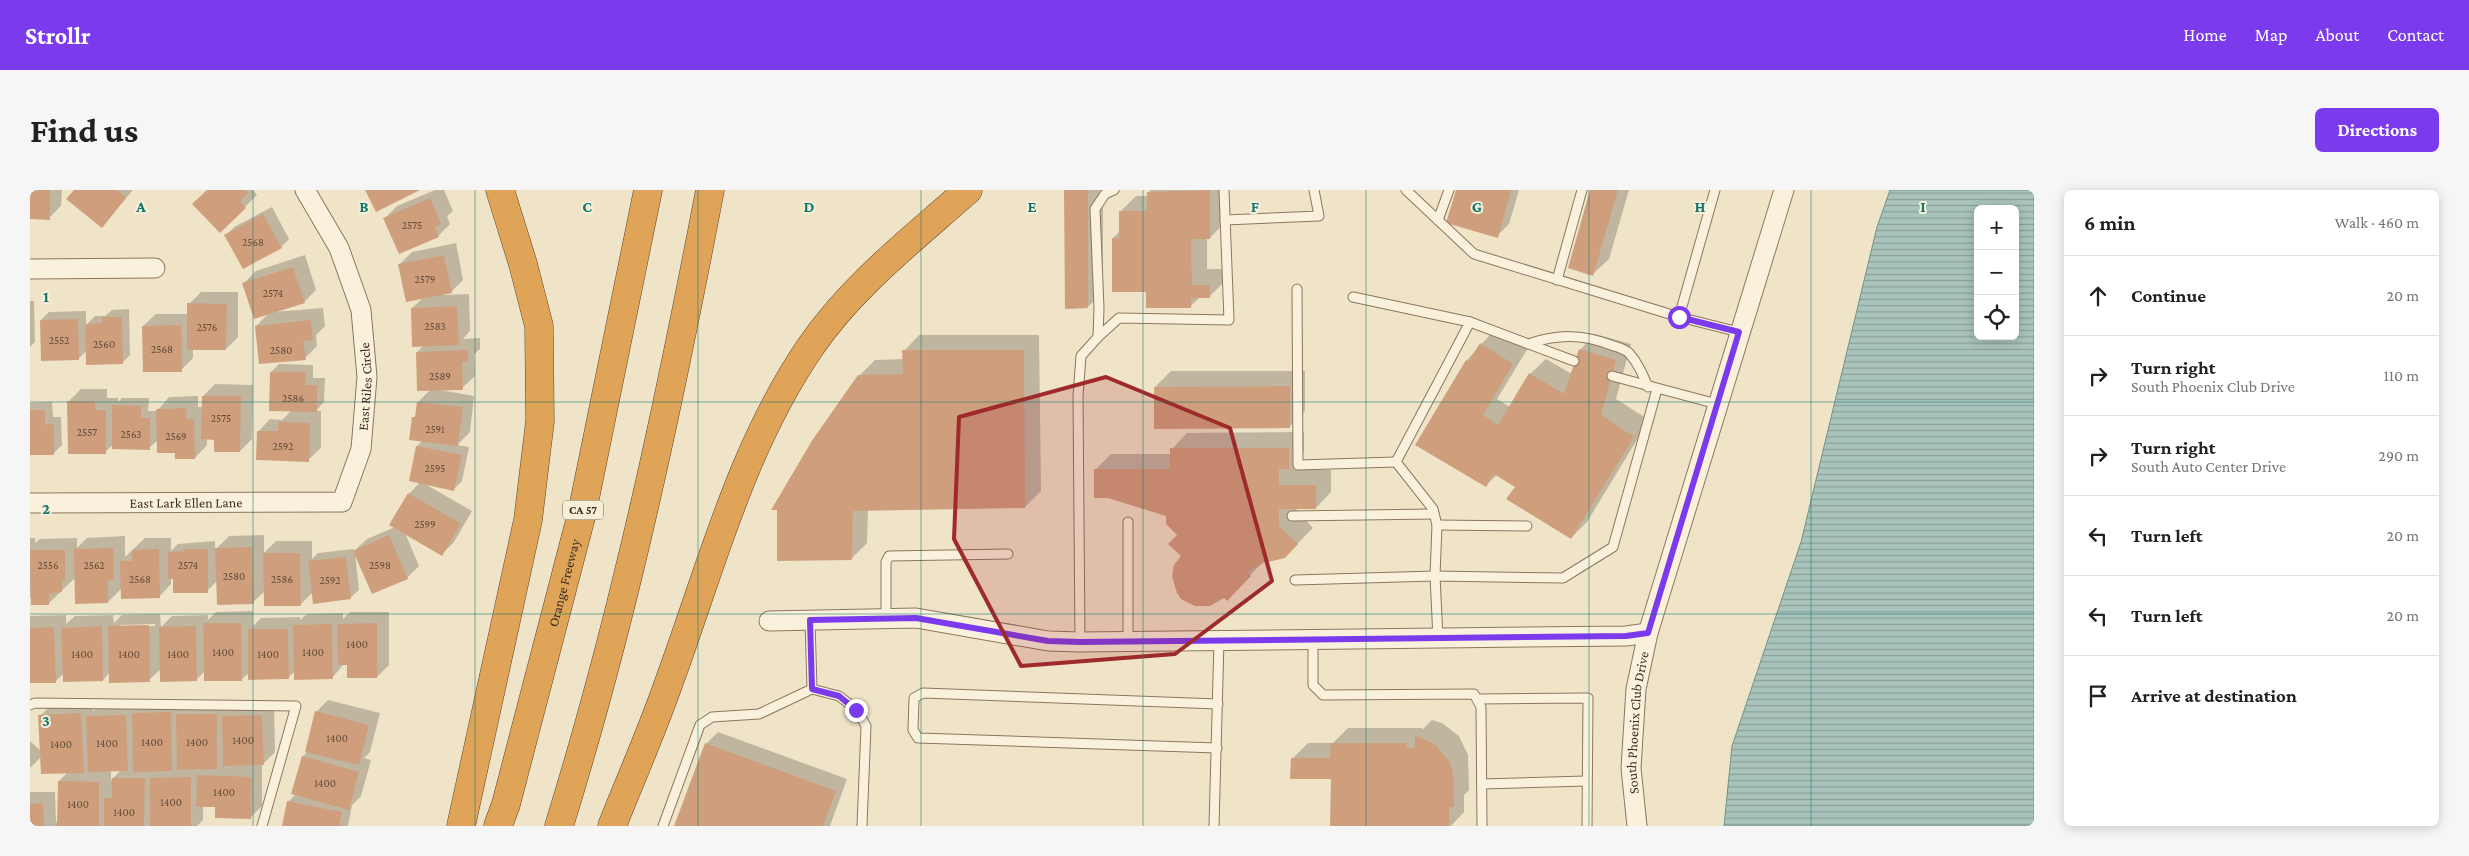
<!DOCTYPE html>
<meta charset="utf-8">
<style>
body{margin:0;font-family:"Crimson Pro",serif;background:#f6f6f6;color:#202124}
.controls{position:absolute;right:15px;top:15px;display:grid;overflow:hidden;border-radius:8px;box-shadow:0 2px 12px #0003}
.controls button{width:45px;height:45px;display:grid;place-items:center;padding:0;border:0;border-bottom:1px solid #e0e0e0;background:#fff;color:#202124;font:25px sans-serif}
.stop{position:absolute;width:15px;height:15px;margin:-11px;border:4px solid #7c3aed;border-radius:50%;background:#fff}
.stop.end{background:#7c3aed;border-color:#fff;box-shadow:0 1px 5px #0008}
.list{margin:0;padding:0;list-style:none}
h2{display:flex;justify-content:space-between;align-items:center;height:65px;margin:0;padding:0 20px;font-size:21px}
h2 small{font-size:16px;font-weight:400;color:#757577}
.list li{display:grid;grid-template-columns:32px 1fr auto;gap:15px;align-items:center;box-sizing:border-box;height:80px;padding:0 20px;border-top:1px solid #e0e0e0}
.list b{display:block;font-size:19px;white-space:nowrap}
.list p{margin:0;font-size:16px;white-space:nowrap;color:#757577}
.list em{font-size:16px;font-style:normal;color:#757577}
.icon{flex:none;width:28px;height:28px;fill:none;stroke:currentColor;stroke-width:2;stroke-linecap:round;stroke-linejoin:round}
.map{position:relative;flex:none;width:2004px;height:636px;overflow:hidden;border-radius:8px}
header{display:flex;align-items:center;gap:30px;box-sizing:border-box;height:70px;padding:0 25px;background:#7c3aed;color:#fff}
header strong{font-size:24px}
nav{display:flex;gap:28px;margin-inline-start:auto;font-size:18px}
.intro{display:flex;align-items:center;justify-content:space-between;box-sizing:border-box;height:120px;padding:0 30px}
h1{margin:0;font-size:35px}
.button{padding:12px 22px;border-radius:8px;background:#7c3aed;color:#fff;font-size:18px;font-weight:700}
main{display:flex;gap:30px;padding:0 30px}
aside{flex:1;background:#fff;border-radius:8px;box-shadow:0 2px 12px #0003}
.map>svg:first-child{display:block}
</style>
<header>
<strong>Strollr</strong>
<nav><a>Home</a><a>Map</a><a>About</a><a>Contact</a></nav>
</header>
<div class="intro"><h1>Find us</h1><a class="button">Directions</a></div>
<main>
<div class="map">
<svg width="2004" height="636" viewBox="0 0 2004 636">
<defs>
<pattern id="water-rules" width="6" height="5" patternUnits="userSpaceOnUse" patternTransform="scale(1.25)"><rect width="6" height="5" fill="#a9c4bc"/><path d="M0 2.5h6" fill="none" stroke="#8ba098"/></pattern>
</defs>
<rect width="100%" height="100%" fill="#f0e4c8"/>
<path fill="url(#water-rules)" stroke="#6f938a" fill-rule="evenodd" d="M1860,0H2004V636H1694L1702,556L1771,352L1847,37ZM1948,19H1985V146H1948Z"/>
<g fill="#0003" fill-rule="evenodd">
<polygon points="0,0 32,0 31,16 19,28 0,28"/>
<polygon points="45,0 103,0 72,36"/>
<polygon points="178,0 223,0 227,5 190,41"/>
<polygon points="405,0 414,0 423,21 417,26 420,34 408,46 355,28 367,16"/>
<polygon points="1035,0 1073,0 1073,101 1058,117"/>
<polygon points="1120,0 1195,0 1195,32 1180,48 1177,48 1177,79 1195,79 1195,91 1179,107 1170,107 1160,117 1118,100 1083,48 1090,41 1090,22 1106,6 1118,6"/>
<polygon points="1427,0 1489,0 1479,34 1467,46"/>
<polygon points="1562,0 1599,0 1579,69 1563,84"/>
<polygon points="242,17 259,49 251,57 196,46 204,37"/>
<polygon points="426,53 433,90 421,102 411,105 439,104 440,141 433,149 450,148 450,159 444,164 445,186 432,198 405,199 444,206 440,242 427,255 439,257 432,291 424,299 395,294 442,321 424,352 412,364 375,343 389,376 377,388 325,363 329,400 320,408 283,402 270,415 235,401 223,412 187,391 177,401 144,388 141,388 141,394 129,407 92,398 78,412 46,387 18,414 2,406 0,408 0,348 5,348 5,353 10,349 47,348 47,358 57,348 95,346 95,367 115,348 141,348 141,361 148,354 185,351 185,360 199,346 234,345 234,363 246,351 282,351 282,369 288,363 324,359 324,361 337,349 365,337 379,304 390,292 387,256 393,250 383,228 387,224 388,212 401,199 387,162 394,155 382,118 393,108 369,75 382,62"/>
<polygon points="275,65 286,100 274,112 243,122 293,118 295,136 286,145 287,156 275,168 226,136 239,123 214,93 226,81"/>
<polygon points="171,102 208,102 208,147 196,159 163,159 163,168 151,180 113,136 126,124 159,124 159,114"/>
<polygon points="0,111 4,111 5,152 0,157"/>
<polygon points="99,119 100,165 92,173 57,160 48,169 11,130 19,122 56,121 56,135 65,126 75,126 82,120"/>
<polygon points="1466,138 1498,158 1467,209 1480,217 1500,184 1516,169 1542,184 1550,160 1565,144 1601,154 1586,209 1619,230 1557,332 1541,348 1486,297 1467,285 1456,295 1437,170"/>
<polygon points="889,145 1009,145 1011,301 995,317 838,319 837,353 822,368 784,249 829,186 845,170 874,169 874,161"/>
<polygon points="249,174 283,175 283,188 295,188 294,212 286,221 291,221 291,258 278,270 228,242 240,229 252,230 262,220 241,182"/>
<polygon points="1141,181 1275,181 1275,221 1259,237 1125,197"/>
<polygon points="185,194 223,195 222,249 210,261 185,249 177,248 177,255 165,268 146,261 128,250 119,258 83,255 75,262 39,211 51,199 77,199 77,208 88,208 88,212 92,208 119,208 118,221 127,221 139,207 168,206 168,217 173,217 173,206"/>
<polygon points="22,212 23,227 31,227 32,255 24,263 0,264 0,213"/>
<polygon points="1274,242 1274,262 1264,273 1264,280 1301,280 1301,302 1286,318 1265,318 1283,338 1254,367 1233,372 1197,409 1152,366 1149,345 1137,325 1065,280 1081,264 1142,264 1142,259 1157,243"/>
<path d="M223,421V436L231,428L270,427V430L277,424L313,423V429L320,422H359V475L347,487L314,474L302,488L265,481L258,488L220,482L212,489L175,481L167,489L131,479L119,490L80,482L73,490L34,483L25,492H0V426L36,425V434L45,426L83,425L84,433L92,425L130,424L131,437L142,426L178,425V430L186,422ZM125,434V436L90,437V435Z"/>
<path d="M152,510L153,520L160,513L198,512V521L205,514L244,513L245,562L232,575V616L220,628L187,616H173V630L167,636H0V602H25L26,632H28L29,591L38,582L12,566L0,578V551L11,561L10,526L22,514L63,512V521L70,515ZM92,579L81,590V580Z"/>
<polygon points="298,510 350,523 340,562 334,568 341,570 331,606 322,615 318,636 254,636 258,612 266,604 273,566 278,561 286,522"/>
<polygon points="1402,530 1412,533 1429,546 1438,565 1439,600 1434,605 1434,622 1421,636 1301,636 1302,588 1263,568 1278,553 1303,553 1318,538 1392,538 1392,540"/>
<polygon points="688,542 817,589 800,636 646,636 676,554"/>
</g>
<g fill="#cf9f7d">
<polygon points="0,0 20,0 20,30 0,29"/>
<polygon points="44,0 87,0 96,8 72,38 36,9"/>
<polygon points="177,0 215,0 218,3 210,11 216,18 190,43 162,14"/>
<polygon points="335,0 390,0 346,22"/>
<polygon points="1034,0 1058,0 1058,118 1035,119"/>
<polygon points="1180,0 1180,49 1161,49 1162,95 1180,95 1180,108 1161,108 1161,118 1116,118 1116,102 1082,102 1082,48 1089,48 1089,21 1117,21 1117,2"/>
<polygon points="1426,0 1481,0 1468,48 1416,33"/>
<polygon points="1560,0 1588,0 1563,86 1538,78"/>
<polygon points="400,8 411,34 405,37 409,47 369,64 353,28"/>
<polygon points="233,24 252,58 213,79 194,45"/>
<polygon points="414,65 422,103 376,112 368,74"/>
<polygon points="263,77 275,113 224,129 212,93"/>
<polygon points="157,113 197,114 196,160 157,160"/>
<polygon points="427,116 429,155 382,157 381,118"/>
<polygon points="72,127 92,127 93,174 56,175 55,134 72,133"/>
<polygon points="48,129 49,170 11,171 10,130"/>
<polygon points="281,130 283,150 273,151 276,170 229,174 225,136"/>
<polygon points="151,135 152,182 113,182 112,136"/>
<polygon points="1450,153 1483,174 1453,225 1468,235 1499,183 1534,204 1549,159 1586,170 1571,225 1604,247 1541,349 1476,309 1485,297 1464,284 1456,297 1385,255 1436,170 1439,171"/>
<polygon points="438,160 438,172 432,172 433,200 387,201 386,162"/>
<polygon points="872,160 994,160 995,318 823,321 822,370 747,371 747,320 741,320 783,249 828,185 873,184"/>
<polygon points="240,182 276,182 275,195 287,195 287,222 239,221"/>
<polygon points="1260,196 1260,238 1124,239 1124,197"/>
<polygon points="172,206 211,206 210,262 184,262 184,250 171,249"/>
<polygon points="37,211 65,211 65,220 76,220 76,264 38,264"/>
<polygon points="387,212 433,217 428,256 379,250 382,227 385,227"/>
<polygon points="82,215 111,216 111,228 120,228 120,260 82,259"/>
<polygon points="156,218 157,229 164,229 165,269 145,269 145,263 127,263 126,219"/>
<polygon points="0,220 15,220 15,235 24,234 24,265 0,265"/>
<polygon points="248,232 280,233 279,272 226,270 227,241 248,241"/>
<polygon points="386,256 432,265 424,301 379,291"/>
<polygon points="1140,258 1259,258 1259,279 1249,279 1249,295 1286,295 1286,319 1249,319 1249,336 1268,354 1255,368 1233,373 1222,379 1218,383 1221,386 1197,411 1194,408 1180,416 1165,416 1151,409 1147,403 1142,386 1144,375 1151,366 1138,354 1147,345 1136,334 1136,326 1078,308 1064,308 1064,279 1140,279"/>
<polygon points="378,303 431,334 412,366 359,335"/>
<polygon points="359,345 378,389 342,404 323,361"/>
<polygon points="222,357 224,414 187,415 185,358"/>
<polygon points="83,358 84,390 78,391 78,413 45,414 44,359"/>
<polygon points="129,359 130,408 91,409 90,371 102,371 102,360"/>
<polygon points="155,359 178,359 178,403 143,403 143,389 138,389 138,362 155,361"/>
<polygon points="0,360 35,360 35,390 32,390 32,402 19,404 19,415 1,415"/>
<polygon points="233,363 270,363 271,416 234,416"/>
<polygon points="316,367 321,409 283,414 278,371"/>
<polygon points="173,433 211,433 212,491 174,491"/>
<polygon points="347,433 347,488 317,488 317,475 308,475 307,434"/>
<polygon points="302,434 303,489 264,490 263,435"/>
<polygon points="119,435 120,492 79,493 78,436"/>
<polygon points="72,436 73,491 33,492 31,438"/>
<polygon points="166,436 167,491 130,492 129,437"/>
<polygon points="24,437 26,493 0,493 0,438"/>
<polygon points="218,439 258,439 259,489 218,490"/>
<polygon points="285,521 339,535 329,575 275,562"/>
<polygon points="141,522 142,581 103,582 102,523"/>
<polygon points="51,523 54,583 11,584 8,525"/>
<polygon points="146,524 187,524 187,579 147,580"/>
<polygon points="96,525 98,581 58,582 56,526"/>
<polygon points="232,525 234,575 193,576 192,526"/>
<polygon points="1385,545 1406,555 1419,571 1423,582 1424,617 1419,617 1419,636 1300,636 1301,589 1260,589 1261,568 1300,568 1301,553 1376,553 1377,558 1385,558"/>
<polygon points="675,553 806,601 793,636 644,636"/>
<polygon points="272,566 329,582 319,620 261,604"/>
<polygon points="167,585 222,587 221,629 185,628 185,617 166,617"/>
<polygon points="161,587 161,636 120,636 120,588"/>
<polygon points="82,588 115,588 114,636 74,636 74,608 82,608"/>
<polygon points="28,591 69,592 69,636 27,636"/>
<polygon points="257,611 312,622 309,636 252,636"/>
<polygon points="13,613 14,636 0,636 0,614"/>
</g>
<g fill="none" stroke-linecap="round" stroke-linejoin="round">
<g stroke="#8d765c" stroke-width="11">
<g id="lane">
<polyline points="1376,0 1444,64 1649,127 1709,142"/>
<polyline points="1195,30 1289,26 1284,0"/>
<polyline points="1408,30 1419,0"/>
<polyline points="1527,90 1552,0"/>
<polyline points="1267,99 1268,275 1366,272"/>
<polyline points="1323,107 1440,132 1366,272 1403,319 1407,335 1405,386 1408,449"/>
<polyline points="1649,127 1685,0"/>
<polyline points="1440,132 1544,171"/>
<polyline points="1068,147 1069,118 1065,19 1075,4 1084,0"/>
<path d="M1498,154C1528,144 1552,144 1581,155C1587,157 1595,159 1599,163C1608,173 1613,185 1618,197"/>
<polyline points="1582,186 1687,214"/>
<polyline points="1262,326 1403,324"/>
<polyline points="1098,332 1098,452"/>
<polyline points="1407,335 1497,336"/>
<polyline points="1265,390 1405,386 1533,388 1583,357 1627,199"/>
<polyline points="856,428 856,372 859,366 978,364"/>
<polyline points="780,430 782,499"/>
<polyline points="1283,450 1283,495 1293,505 1444,504 1451,517 1452,636"/>
<polyline points="1050,452 1048,206 1051,166 1068,147 1089,128 1199,130 1194,0"/>
<polyline points="1449,509 1558,508 1557,636"/>
<polyline points="0,515 5,513 266,516 232,636"/>
<polyline points="1187,558 888,548 883,540 884,508 893,503 1188,514"/>
<polyline points="1452,594 1556,591"/>
<polyline points="633,636 670,535 682,527 729,524 782,499 809,506 827,520 836,536 832,636"/>
<polyline points="1184,636 1189,451"/>
</g>
</g>
<g stroke="#8d765c" stroke-width="21">
<g id="street">
<polyline points="0,79 125,78"/>
<path id="s1" d="M0,313L312,312L331,259L337,187L331,120L309,58L275,0"/>
<polyline points="739,431 886,428 1018,451 1050,452 1596,446 1618,443"/>
<path id="s2" d="M1607,636L1601,578L1606,499L1618,443L1754,0"/>
</g>
</g>
<g stroke="#5b4430" stroke-width="29">
<g id="highway">
<polyline points="431,636 498,330 510,231 509,136 493,74 470,0"/>
<path id="s3" d="M468,636L476,614L552,323L618,0"/>
<path d="M529,636C594,427 639,214 680,0"/>
<path d="M582,636C601,588 622,541 639,492C681,378 711,258 781,156C823,95 883,49 938,0"/>
</g>
</g>
<use href="#lane" stroke="#faf1dc" stroke-width="9"/>
<use href="#street" stroke="#faf1dc" stroke-width="19"/>
<use href="#highway" stroke="#e0a458" stroke-width="28"/>
</g>
<g fill="none" stroke-linecap="round" stroke-linejoin="round">
<polyline stroke="#7c3aed" stroke-width="6" points="826,520 809,506 782,499 780,430 886,428 1018,451 1050,452 1596,446 1618,443 1709,142 1649,127"/>
</g>
<path fill="#9e2a2b" fill-opacity="0.2" stroke="#9e2a2b" stroke-width="4" stroke-linejoin="round" d="M1076,187L1200,238L1242,391L1145,464L991,476L924,349L929,227Z"/>
<path fill="none" stroke="#0f766e" stroke-width="1" stroke-opacity="0.55" d="M223,0V636M445,0V636M668,0V636M891,0V636M1113,0V636M1336,0V636M1559,0V636M1781,0V636M0,212H2004M0,424H2004"/>
<g text-anchor="middle" stroke-width="4" stroke-linejoin="round" paint-order="stroke">
<g font-size="11" fill="#624a37">
<text x="382" y="39">2575</text>
<text x="223" y="56">2568</text>
<text x="395" y="93">2579</text>
<text x="243" y="107">2574</text>
<text x="405" y="140">2583</text>
<text x="177" y="141">2576</text>
<text x="29" y="154">2552</text>
<text x="74" y="158">2560</text>
<text x="132" y="163">2568</text>
<text x="251" y="164">2580</text>
<text x="410" y="190">2589</text>
<text x="263" y="212">2586</text>
<text x="191" y="232">2575</text>
<text x="405" y="243">2591</text>
<text x="57" y="246">2557</text>
<text x="101" y="248">2563</text>
<text x="146" y="250">2569</text>
<text x="253" y="260">2592</text>
<text x="405" y="282">2595</text>
<text x="395" y="338">2599</text>
<text x="18" y="379">2556</text>
<text x="64" y="379">2562</text>
<text x="158" y="379">2574</text>
<text x="350" y="379">2598</text>
<text x="204" y="390">2580</text>
<text x="110" y="393">2568</text>
<text x="252" y="393">2586</text>
<text x="300" y="394">2592</text>
<text x="327" y="458">1400</text>
<text x="193" y="466">1400</text>
<text x="283" y="466">1400</text>
<text x="52" y="468">1400</text>
<text x="99" y="468">1400</text>
<text x="148" y="468">1400</text>
<text x="238" y="468">1400</text>
<text x="307" y="552">1400</text>
<text x="213" y="554">1400</text>
<text x="122" y="556">1400</text>
<text x="167" y="556">1400</text>
<text x="77" y="557">1400</text>
<text x="31" y="558">1400</text>
<text x="295" y="597">1400</text>
<text x="194" y="606">1400</text>
<text x="141" y="616">1400</text>
<text x="48" y="618">1400</text>
<text x="94" y="626">1400</text>
</g>
<rect fill="#f7eed8" stroke="#756857" stroke-width="1" x="533" y="310.5" width="40" height="19" rx="4"/>
<g font-size="12" font-weight="bold" fill="#3d2e20">
<text x="553" y="324">CA 57</text>
</g>
<g font-size="14" fill="#3d2e20" stroke="#f7eed8">
<text dy="5" stroke="none"><textPath href="#s1" startOffset="431">East Riles Circle</textPath></text>
<text dy="5" stroke="none"><textPath href="#s1" startOffset="156">East Lark Ellen Lane</textPath></text>
<text dy="5" stroke="none"><textPath href="#s3" startOffset="252">Orange Freeway</textPath></text>
<text dy="5" stroke="none"><textPath href="#s2" startOffset="104">South Phoenix Club Drive</textPath></text>
</g>
</g>
<g font-size="16" text-anchor="middle" font-weight="bold" fill="#0f766e" stroke="#f7eed8" stroke-width="4" stroke-linejoin="round" paint-order="stroke">
<text x="111" y="22">A</text>
<text x="334" y="22">B</text>
<text x="557" y="22">C</text>
<text x="779" y="22">D</text>
<text x="1002" y="22">E</text>
<text x="1225" y="22">F</text>
<text x="1447" y="22">G</text>
<text x="1670" y="22">H</text>
<text x="1893" y="22">I</text>
<text x="16" y="112">1</text>
<text x="16" y="324">2</text>
<text x="16" y="536">3</text>
</g>
</svg>
<div class="controls">
<button>+</button>
<button>−</button>
<button><svg class="icon" aria-label="locate" viewBox="0 0 24 24"><circle cx="12" cy="12" r="6"/><path d="M12 2v4M12 18v4M2 12h4M18 12h4"/></svg></button>
</div>
<div class="stop" style="left:1649px;top:127px"></div>
<div class="stop end" style="left:826px;top:520px"></div>
</div>
<aside>
<h2>6 min<small>Walk · 460 m</small></h2>
<ul class="list">
<li><svg class="icon" aria-label="ahead" viewBox="0 0 24 24"><path d="M12 20V5M6 11l6-6 6 6"/></svg><div><b>Continue</b></div><em>20 m</em></li>
<li><svg class="icon" aria-label="right" viewBox="0 0 24 24"><path d="M7 20v-9h11M14 6l5 5-5 5"/></svg><div><b>Turn right</b><p>South Phoenix Club Drive</p></div><em>110 m</em></li>
<li><svg class="icon" aria-label="right" viewBox="0 0 24 24"><path d="M7 20v-9h11M14 6l5 5-5 5"/></svg><div><b>Turn right</b><p>South Auto Center Drive</p></div><em>290 m</em></li>
<li><svg class="icon" aria-label="left" viewBox="0 0 24 24"><path d="M17 20v-9H6M10 6l-5 5 5 5"/></svg><div><b>Turn left</b></div><em>20 m</em></li>
<li><svg class="icon" aria-label="left" viewBox="0 0 24 24"><path d="M17 20v-9H6M10 6l-5 5 5 5"/></svg><div><b>Turn left</b></div><em>20 m</em></li>
<li><svg class="icon" aria-label="arrive" viewBox="0 0 24 24"><path d="M6 21V4h12l-3 4 3 4H6"/></svg><div><b>Arrive at destination</b></div></li>
</ul>
</aside>
</main>
